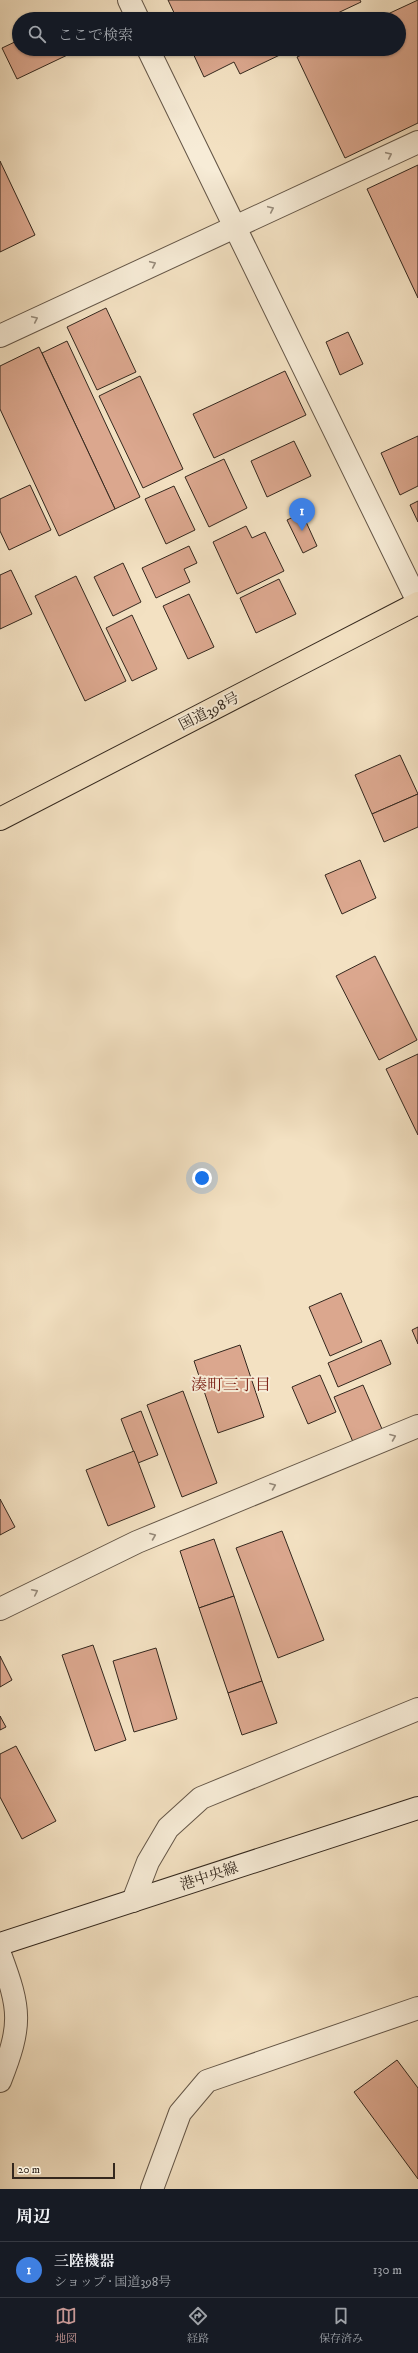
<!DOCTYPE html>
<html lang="ja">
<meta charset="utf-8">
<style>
body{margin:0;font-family:"IM FELL DW Pica","Noto Serif JP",serif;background:#20242c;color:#f1f3f6}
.scale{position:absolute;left:12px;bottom:10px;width:103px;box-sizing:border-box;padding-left:4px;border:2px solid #34281e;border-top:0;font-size:11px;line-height:14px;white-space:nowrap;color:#34281e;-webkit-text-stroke:3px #f7ecd7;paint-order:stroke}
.you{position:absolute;left:202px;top:1178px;width:14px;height:14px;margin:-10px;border:3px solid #fff;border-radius:50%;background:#1a73e8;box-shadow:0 0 0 6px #1a73e833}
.badge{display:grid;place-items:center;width:26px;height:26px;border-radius:50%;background:#c59692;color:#fff;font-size:13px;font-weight:700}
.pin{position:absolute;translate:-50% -33px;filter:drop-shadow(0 1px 2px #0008)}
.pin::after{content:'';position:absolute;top:21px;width:14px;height:12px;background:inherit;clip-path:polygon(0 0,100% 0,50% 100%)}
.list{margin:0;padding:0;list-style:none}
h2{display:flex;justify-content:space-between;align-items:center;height:52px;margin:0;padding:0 16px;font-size:17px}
h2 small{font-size:13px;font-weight:400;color:#9ea1a6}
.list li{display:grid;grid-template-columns:26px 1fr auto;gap:12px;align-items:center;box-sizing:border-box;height:56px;padding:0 16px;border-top:1px solid #363941}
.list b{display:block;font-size:15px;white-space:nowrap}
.list p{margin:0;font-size:13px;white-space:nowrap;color:#9ea1a6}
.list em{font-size:13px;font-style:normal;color:#9ea1a6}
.icon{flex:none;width:22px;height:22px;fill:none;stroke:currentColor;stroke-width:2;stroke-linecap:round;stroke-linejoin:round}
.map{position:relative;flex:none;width:418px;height:2189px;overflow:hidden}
.search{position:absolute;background:#171b24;box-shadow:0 1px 3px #0004;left:12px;right:12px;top:12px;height:44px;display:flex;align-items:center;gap:10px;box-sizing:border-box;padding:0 14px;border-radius:22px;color:#9ea1a6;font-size:15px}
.sheet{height:108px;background:#171b24}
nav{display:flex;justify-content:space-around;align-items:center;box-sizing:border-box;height:56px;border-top:1px solid #363941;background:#171b24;font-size:11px;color:#9ea1a6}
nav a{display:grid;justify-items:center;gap:2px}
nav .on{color:#c59692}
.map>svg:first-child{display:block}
</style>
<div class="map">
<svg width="418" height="2189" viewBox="0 0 418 2189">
<rect width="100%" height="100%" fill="#f3e1c2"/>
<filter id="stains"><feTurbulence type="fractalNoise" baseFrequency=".005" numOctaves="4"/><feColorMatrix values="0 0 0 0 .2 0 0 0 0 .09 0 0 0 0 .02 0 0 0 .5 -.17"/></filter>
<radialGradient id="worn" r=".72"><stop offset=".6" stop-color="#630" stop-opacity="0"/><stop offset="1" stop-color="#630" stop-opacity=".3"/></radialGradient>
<g fill="#dba78e" stroke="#34281e">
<polygon points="168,0 360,0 361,2 325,19 177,19"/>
<polygon points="418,0 418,123 345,158 297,57 314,49 399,49 399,19 377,19"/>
<polygon points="19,40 19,49 80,49 17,79 2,48"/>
<polygon points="191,49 282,49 284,53 240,74 234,62 204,77"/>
<polygon points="0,161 35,235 0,252"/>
<polygon points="418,165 418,298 367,189"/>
<polygon points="106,308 136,372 97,390 67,327"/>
<polygon points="348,332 363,364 340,375 326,342"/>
<polygon points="67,341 140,497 115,509 42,353"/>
<polygon points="39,347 115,509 59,536 0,409 0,366"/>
<polygon points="285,371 306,415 214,458 193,414"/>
<polygon points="140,376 183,469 143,488 99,396"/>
<polygon points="418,436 418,486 400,495 381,453"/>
<polygon points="294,441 311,476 267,497 251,461"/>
<polygon points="224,459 247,508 209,527 185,477"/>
<polygon points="30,485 51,530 9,550 0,531 0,499"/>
<polygon points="174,486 195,530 166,544 145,499"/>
<polygon points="418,501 418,522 410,505"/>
<polygon points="302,513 317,546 303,553 287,520"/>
<polygon points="246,526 252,538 265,532 284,571 237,594 213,542"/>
<polygon points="189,546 197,563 184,569 190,582 156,598 142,568"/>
<polygon points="123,563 141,602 113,616 94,577"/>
<polygon points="11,570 32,614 0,629 0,575"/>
<polygon points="76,576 126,681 85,701 35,596"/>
<polygon points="279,579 296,614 256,633 240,598"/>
<polygon points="189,594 214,647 188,659 163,606"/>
<polygon points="132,615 157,669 132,681 106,628"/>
<polygon points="400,755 418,794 372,814 355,775"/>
<polygon points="418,794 418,827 384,842 372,814"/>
<polygon points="360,860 376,898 342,914 325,875"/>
<polygon points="375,956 417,1040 379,1060 336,976"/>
<polygon points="418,1054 418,1135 386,1069"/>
<polygon points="341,1293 362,1342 330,1356 309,1307"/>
<polygon points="418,1327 418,1344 412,1330"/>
<polygon points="381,1340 391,1364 338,1387 328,1363"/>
<polygon points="240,1345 264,1417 218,1433 194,1361"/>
<polygon points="320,1375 336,1412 308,1424 292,1387"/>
<polygon points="363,1385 382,1429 353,1442 334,1397"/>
<polygon points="183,1391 217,1483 182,1497 147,1405"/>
<polygon points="141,1411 158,1455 138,1463 121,1419"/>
<polygon points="134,1451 155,1507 108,1526 86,1470"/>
<polygon points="0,1499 15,1527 0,1535"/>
<polygon points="282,1531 324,1640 278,1658 236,1548"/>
<polygon points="214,1539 234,1596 199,1608 180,1551"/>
<polygon points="234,1596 262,1681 228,1693 199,1608"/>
<polygon points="93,1645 126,1740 95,1751 62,1655"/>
<polygon points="156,1648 177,1719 134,1732 113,1661"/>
<polygon points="0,1656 12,1680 0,1687"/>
<polygon points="262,1681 277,1723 242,1735 228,1693"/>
<polygon points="0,1716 6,1727 0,1730"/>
<polygon points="16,1746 56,1821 22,1839 0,1797 0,1754"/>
<polygon points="397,2060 418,2088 418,2179 354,2092"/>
</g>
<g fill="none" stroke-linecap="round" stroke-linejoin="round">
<g stroke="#645647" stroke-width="24">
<g id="street">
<polyline points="129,0 138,19"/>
<polyline points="148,49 418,602"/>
<polyline points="0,336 418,142"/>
<polyline points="0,1609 137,1542 418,1426"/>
<polyline points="133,1901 148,1862 168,1828 201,1798 418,1709"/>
<path d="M0,1954C21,2010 22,2025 0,2081"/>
<polyline points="152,2189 180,2113 207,2081 418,2008"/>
</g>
</g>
<g stroke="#34281e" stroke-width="24">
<polyline id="secondary" points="0,1944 418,1808"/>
</g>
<g stroke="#34281e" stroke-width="24">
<polyline id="highway" points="0,819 418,603"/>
</g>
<use href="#street" stroke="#f7ecd7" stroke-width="22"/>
<use href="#secondary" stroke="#f7ecd7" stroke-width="22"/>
<use href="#highway" stroke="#f3e1c2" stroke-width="22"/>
</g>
<defs><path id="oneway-chevron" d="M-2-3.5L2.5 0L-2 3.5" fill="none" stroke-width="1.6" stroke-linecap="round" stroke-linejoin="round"/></defs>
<g stroke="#968a7a">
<use href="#oneway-chevron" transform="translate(389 155) rotate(-25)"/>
<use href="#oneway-chevron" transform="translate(271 209) rotate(-25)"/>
<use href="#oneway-chevron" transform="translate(153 264) rotate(-25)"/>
<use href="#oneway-chevron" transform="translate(35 319) rotate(-25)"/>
<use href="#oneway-chevron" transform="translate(393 1437) rotate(-22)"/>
<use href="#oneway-chevron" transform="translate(273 1486) rotate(-22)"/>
<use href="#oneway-chevron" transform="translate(153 1536) rotate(-22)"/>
<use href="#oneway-chevron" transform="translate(35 1592) rotate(-26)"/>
</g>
<g text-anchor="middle" stroke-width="4" stroke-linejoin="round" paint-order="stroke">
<g font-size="15" fill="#34281e" stroke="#f7ecd7">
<text transform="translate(209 711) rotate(-27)" y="5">国道398号</text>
<text transform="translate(209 1876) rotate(-18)" y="5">港中央線</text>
</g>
<g font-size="16" fill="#7a1f14" stroke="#f7ecd7">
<text x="231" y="1390">湊町三丁目</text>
</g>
</g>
<rect width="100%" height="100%" filter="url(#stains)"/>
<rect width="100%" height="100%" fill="url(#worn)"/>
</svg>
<div class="scale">20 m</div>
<div class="you"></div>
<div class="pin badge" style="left:302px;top:531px;background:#3f7fe0">1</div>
<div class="search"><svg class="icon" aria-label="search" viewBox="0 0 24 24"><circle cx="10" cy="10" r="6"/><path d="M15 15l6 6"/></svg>ここで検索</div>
</div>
<section class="sheet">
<h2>周辺<small></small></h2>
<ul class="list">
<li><span class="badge" style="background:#3f7fe0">1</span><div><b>三陸機器</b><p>ショップ · 国道398号</p></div><em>130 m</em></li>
</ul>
</section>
<nav>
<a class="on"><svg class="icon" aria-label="map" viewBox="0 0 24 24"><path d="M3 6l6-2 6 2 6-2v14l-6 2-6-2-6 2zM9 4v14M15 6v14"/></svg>地図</a>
<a><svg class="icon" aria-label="directions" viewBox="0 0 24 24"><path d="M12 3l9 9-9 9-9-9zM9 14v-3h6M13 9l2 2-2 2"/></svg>経路</a>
<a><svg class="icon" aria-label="saved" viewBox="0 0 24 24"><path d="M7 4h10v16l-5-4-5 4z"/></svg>保存済み</a>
</nav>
